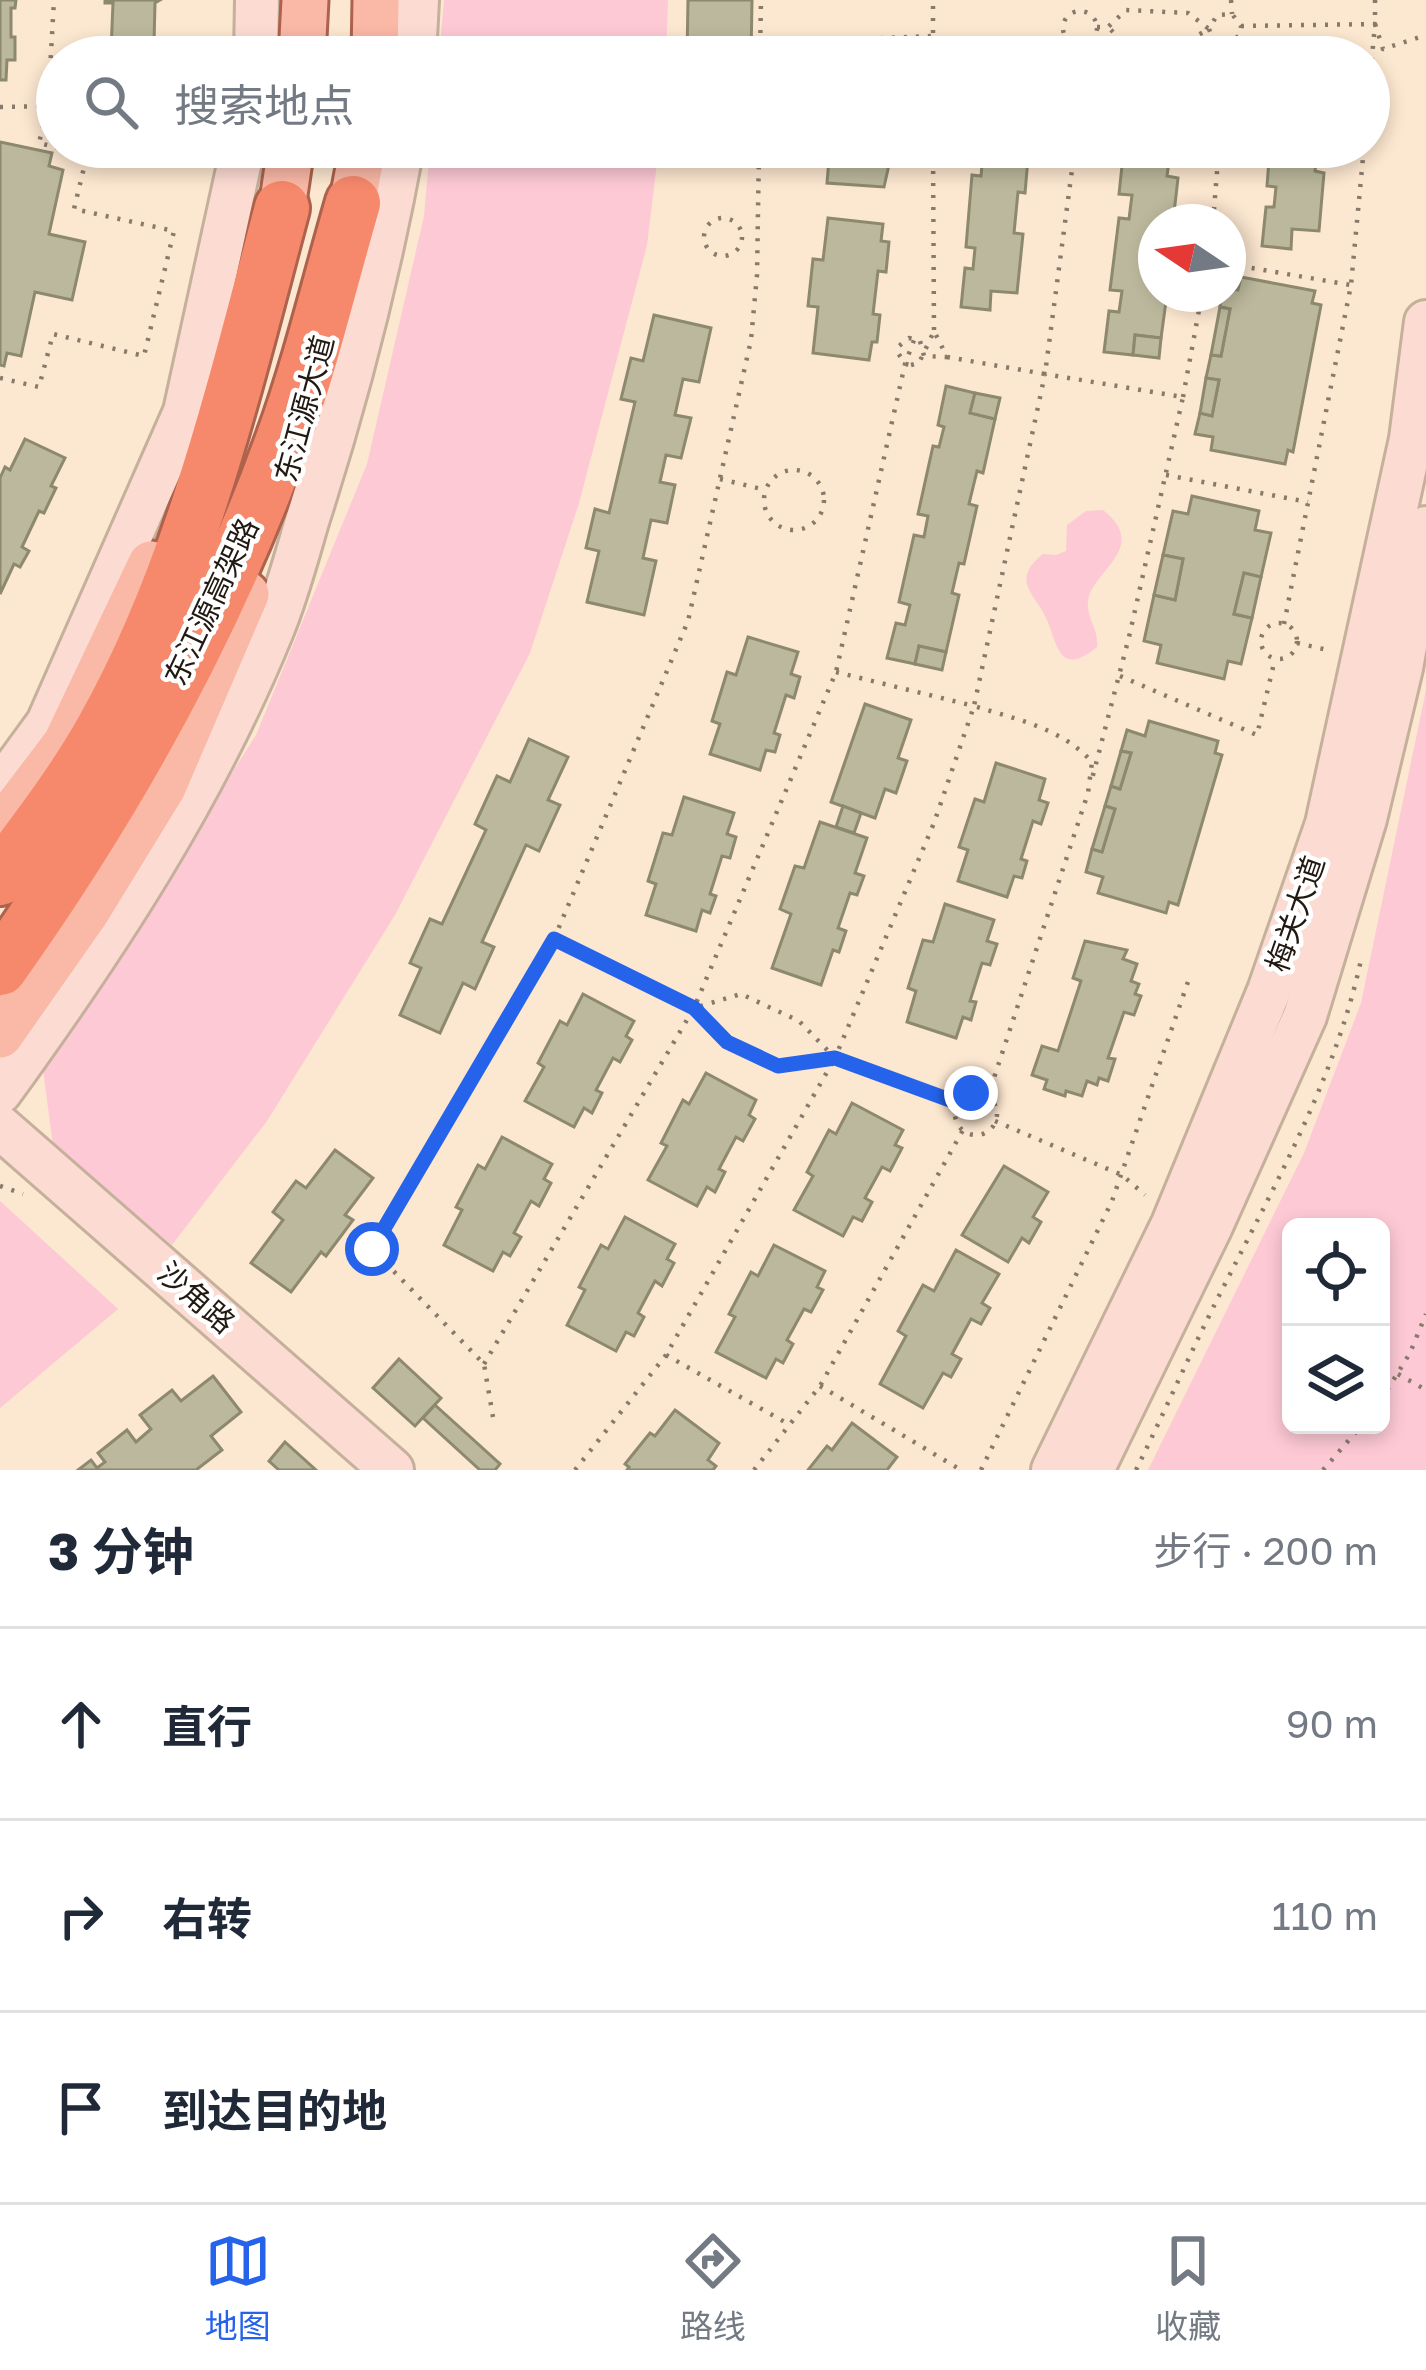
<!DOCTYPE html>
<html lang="zh">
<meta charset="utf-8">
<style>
body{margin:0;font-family:"Golos Text","Noto Sans SC",sans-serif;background:#f6f6f7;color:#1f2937}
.controls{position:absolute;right:36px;bottom:36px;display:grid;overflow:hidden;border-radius:18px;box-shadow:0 6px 18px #0003}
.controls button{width:108px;height:108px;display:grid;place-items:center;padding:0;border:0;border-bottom:3px solid #e0e1e3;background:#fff;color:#1f2937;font:60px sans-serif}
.compass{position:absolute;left:1138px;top:204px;width:108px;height:108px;border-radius:50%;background:#fff;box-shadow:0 6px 18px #0003;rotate:283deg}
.stop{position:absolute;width:36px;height:36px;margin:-27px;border:9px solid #2563eb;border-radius:50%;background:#fff}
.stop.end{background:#2563eb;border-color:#fff;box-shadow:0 3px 12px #0008}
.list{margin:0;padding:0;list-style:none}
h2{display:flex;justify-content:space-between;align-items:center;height:156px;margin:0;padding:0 48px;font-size:51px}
h2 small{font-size:39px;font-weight:400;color:#747a83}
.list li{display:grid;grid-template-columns:78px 1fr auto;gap:36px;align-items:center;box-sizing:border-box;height:192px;padding:0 48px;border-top:3px solid #e0e1e3}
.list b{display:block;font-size:45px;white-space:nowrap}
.list em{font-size:39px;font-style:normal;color:#747a83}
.icon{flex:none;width:66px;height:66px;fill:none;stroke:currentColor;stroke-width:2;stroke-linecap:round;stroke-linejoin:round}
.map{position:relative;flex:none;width:1426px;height:1470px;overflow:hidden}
.search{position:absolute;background:#fff;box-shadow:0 6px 18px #0003;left:36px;right:36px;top:36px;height:132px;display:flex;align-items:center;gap:30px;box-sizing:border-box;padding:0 42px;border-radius:66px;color:#747a83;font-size:45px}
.sheet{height:732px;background:#fff}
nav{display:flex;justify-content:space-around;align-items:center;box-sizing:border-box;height:168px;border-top:3px solid #e0e1e3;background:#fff;font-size:33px;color:#747a83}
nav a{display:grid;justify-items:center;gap:6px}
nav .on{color:#2563eb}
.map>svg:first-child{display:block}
</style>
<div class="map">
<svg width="1426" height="1470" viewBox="0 0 1426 1470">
<rect width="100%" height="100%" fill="#fce7d0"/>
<g fill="#fdc9d5" fill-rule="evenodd">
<polygon points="444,0 668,0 666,57 439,57"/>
<polygon points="430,147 659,147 647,245 579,503 530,653 395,915 267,1121 172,1245 53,1145 43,1070 256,735 367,464 424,216"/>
<path d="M1103,510C1151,548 1091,571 1088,601C1086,618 1099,629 1097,647C1060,677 1058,647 1047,620C1036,594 1009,581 1043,554L1056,555L1066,551L1067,525L1086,511Z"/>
<path d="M1426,690V1470H1148L1304,1153L1361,1003ZM1291,1227H1381V1425H1291Z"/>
<polygon points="0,1201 118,1309 0,1408"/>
</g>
<g fill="#bbb89d" stroke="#8c896f" stroke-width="3">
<polygon points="0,0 16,0 15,8 11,8 11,37 15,37 15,60 7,60 6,80 0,80"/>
<polygon points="105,0 160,0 155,3 154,43 159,43 159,57 105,57 105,52 111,52 113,3 105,3"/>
<polygon points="688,0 752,0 751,57 687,57"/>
<polygon points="837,47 892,51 892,57 836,57"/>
<polygon points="0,142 52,153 49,166 63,170 49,234 85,242 72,300 35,292 21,356 7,353 4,366 0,365"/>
<polygon points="688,147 733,147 733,160 688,159"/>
<polygon points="830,147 893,147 884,187 827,183"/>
<polygon points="973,147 1029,147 1025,193 1018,192 1014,233 1023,234 1017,293 991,291 990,310 961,307 965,268 973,269 975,248 966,247 972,175 981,176 983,154 973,153"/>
<polygon points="1124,147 1171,147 1167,176 1178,178 1173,222 1156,222 1156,294 1167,294 1161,338 1135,335 1133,355 1104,352 1109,311 1119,312 1122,291 1110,290 1119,218 1129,219 1132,195 1119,194"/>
<polygon points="1270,147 1318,147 1315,171 1324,173 1319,231 1292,229 1291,249 1262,246 1266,207 1274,207 1276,187 1267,186"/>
<polygon points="828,218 883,224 881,241 889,242 886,272 878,271 873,314 880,315 877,342 872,342 869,360 813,353 818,307 808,306 813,259 823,260"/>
<polygon points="1241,277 1315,291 1312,303 1321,305 1293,452 1288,450 1285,464 1211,450 1213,437 1195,434 1200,413 1212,416 1219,380 1206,378 1211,355 1221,356 1230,309 1220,307 1222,294 1228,294 1228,289 1238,290"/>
<polygon points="1220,307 1230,309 1221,356 1211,355"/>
<polygon points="654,315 711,328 699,382 683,379 675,415 691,418 681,458 666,455 660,482 675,485 667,523 651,520 643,558 656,561 644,615 587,602 599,551 586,548 595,509 609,513 635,402 621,399 631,358 643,361"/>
<polygon points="1135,335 1161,338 1159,358 1133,355"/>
<polygon points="1206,378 1219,380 1212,416 1200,413"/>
<polygon points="946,386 975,393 970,413 995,419 983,473 977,471 969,504 977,506 964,564 959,563 952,593 959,595 946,652 919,646 915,664 887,658 896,623 905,625 910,605 899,602 914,535 924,537 928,516 918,514 933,446 939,447 944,427 938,425"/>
<polygon points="975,393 1000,398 995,419 970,413"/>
<polygon points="25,439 65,458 51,486 56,488 44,513 39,511 22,547 29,551 20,567 14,564 0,594 0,478 5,467 10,470"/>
<polygon points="1192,496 1259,511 1255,530 1271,533 1261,577 1244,573 1234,614 1252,618 1241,664 1228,661 1224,679 1157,663 1161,645 1144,641 1154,595 1175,600 1183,559 1163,555 1173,511 1188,514"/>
<polygon points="1163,555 1183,559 1175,600 1154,595"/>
<polygon points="1244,573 1261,577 1252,618 1234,614"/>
<polygon points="748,637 798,652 791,674 800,677 794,698 786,695 774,733 780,735 775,752 766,750 760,770 710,754 720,724 712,721 727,672 736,675"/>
<polygon points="919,646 946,652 942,670 915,664"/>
<polygon points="865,704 911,720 898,758 907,761 896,793 885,789 875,818 831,802"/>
<polygon points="1149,721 1218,741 1215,753 1222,755 1178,905 1169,902 1166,913 1098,893 1103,877 1086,872 1092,849 1102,852 1115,809 1105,806 1111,786 1120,789 1131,753 1121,751 1127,730 1145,736"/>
<polygon points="529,739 568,757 548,800 560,805 539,851 526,845 482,942 494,947 475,989 463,983 440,1033 400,1015 421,968 410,963 430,919 442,924 486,830 475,824 497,776 510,782"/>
<polygon points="1121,751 1131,753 1120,789 1111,786"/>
<polygon points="996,763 1045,779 1039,800 1048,803 1041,824 1033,821 1021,859 1027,861 1022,878 1014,876 1007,897 958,881 968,850 959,847 975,799 984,802"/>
<polygon points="684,797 734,813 727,834 736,837 730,858 722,856 710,894 716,896 710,913 702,910 696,931 646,915 656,884 648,881 663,833 672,835"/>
<polygon points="843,806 861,813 854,833 836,827"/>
<polygon points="1105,806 1115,809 1102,852 1092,849"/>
<polygon points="820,822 867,838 855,873 864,876 857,895 850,893 838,928 846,931 839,952 833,950 821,985 772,968 791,914 780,909 795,866 804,868"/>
<polygon points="945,904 994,920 987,941 997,944 990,965 982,963 970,1001 976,1002 971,1020 963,1017 956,1038 907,1022 916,991 908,988 923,940 933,942"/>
<polygon points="1085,941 1127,950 1123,959 1137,964 1131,981 1139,984 1135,994 1141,996 1134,1015 1124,1012 1108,1058 1115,1059 1108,1081 1099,1078 1097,1085 1087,1081 1082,1096 1066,1091 1065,1096 1044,1089 1047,1080 1032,1075 1042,1046 1058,1051 1081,981 1073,978"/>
<polygon points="583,994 634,1021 626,1036 632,1040 620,1062 613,1058 596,1090 602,1093 592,1113 584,1108 574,1127 525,1101 544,1067 538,1063 560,1021 567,1025"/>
<polygon points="706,1073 756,1100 749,1115 755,1119 743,1141 736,1137 719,1169 725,1172 715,1192 707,1187 697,1206 648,1180 667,1146 661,1143 683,1100 689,1104"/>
<polygon points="852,1103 903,1130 895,1145 902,1148 890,1171 882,1167 865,1198 872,1202 862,1221 853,1217 843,1236 794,1210 813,1176 807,1172 829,1130 836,1134"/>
<polygon points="502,1137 552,1164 544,1179 551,1183 539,1206 531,1201 514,1233 521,1237 510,1256 503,1252 493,1271 444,1245 462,1210 456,1207 478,1165 485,1169"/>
<polygon points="335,1150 373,1178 345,1215 353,1220 326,1256 321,1252 291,1292 251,1263 283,1220 273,1212 296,1181 306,1188"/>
<polygon points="1004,1166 1048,1192 1033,1217 1041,1222 1029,1243 1022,1238 1008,1262 962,1235"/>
<polygon points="625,1217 675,1244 667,1259 674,1263 662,1286 655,1281 638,1313 644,1317 634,1336 626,1332 616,1351 567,1325 585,1290 579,1287 601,1245 608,1249"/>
<polygon points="774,1245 825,1271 817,1287 823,1290 811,1312 804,1309 787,1340 793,1344 783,1363 776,1359 766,1378 716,1352 735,1317 729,1314 751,1272 758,1276"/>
<polygon points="956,1250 999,1274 982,1303 990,1308 981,1324 971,1319 952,1354 961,1359 951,1377 943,1373 923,1408 880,1384 906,1336 898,1331 923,1285 934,1291"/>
<polygon points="399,1359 441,1398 415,1426 373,1388"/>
<polygon points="213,1376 241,1412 211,1436 222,1450 196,1470 78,1470 91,1460 97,1468 105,1462 98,1453 127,1430 136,1442 151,1429 140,1415 172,1390 181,1401"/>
<polygon points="435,1405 500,1464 495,1470 480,1470 423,1418"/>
<polygon points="675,1410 719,1443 708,1460 716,1466 713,1470 627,1470 629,1467 625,1464 650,1433 655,1436"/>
<polygon points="852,1423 897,1457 887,1470 808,1470 827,1446 832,1450"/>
<polygon points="285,1442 316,1470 279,1470 269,1461"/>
</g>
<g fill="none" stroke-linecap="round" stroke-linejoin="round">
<g stroke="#c5b19b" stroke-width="48">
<g id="secondary">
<polyline points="256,57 257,0"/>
<polyline points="414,57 417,0"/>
<polyline points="0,789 48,723 185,412 243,147"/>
<path d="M0,1092C106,946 204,797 272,630C287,594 297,555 308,518C347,397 379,272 402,147"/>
<polyline points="0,1127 392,1470"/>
<polyline points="1053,1470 1173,1224 1269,991 1327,824 1411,439 1426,322"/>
<polyline points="1092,1470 1211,1226 1305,1016 1365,819 1401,668 1426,528"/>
</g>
</g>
<g stroke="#ac624c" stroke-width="51">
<g id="primary">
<polyline points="302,57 305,0"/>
<polyline points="375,57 376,0"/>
<polyline points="346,237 363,147"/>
<polyline points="271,238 282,208 291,147"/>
<polyline points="0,830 66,743 151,564"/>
<polyline points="0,1035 87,911 163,787 246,594"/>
</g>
</g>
<g stroke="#ac624c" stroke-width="60">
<g id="highway">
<path d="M0,878C37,829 74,781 104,727C192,571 236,380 282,208"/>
<path d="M0,968C116,805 215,629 283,440C311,363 330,282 353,203"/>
</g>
</g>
<g stroke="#887a6b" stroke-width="4.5" stroke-dasharray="3 9" stroke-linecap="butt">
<polyline points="1231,0 1232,14"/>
<polyline points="1375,0 1375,24 1383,49 1426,35"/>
<circle cx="1080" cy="28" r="17"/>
<polyline points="1241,26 1375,24 1369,90"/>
<polyline points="1097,27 1108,27 1126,10 1188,13 1209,29 1184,43 1123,42 1108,27"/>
<polyline points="760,43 933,36"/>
<polyline points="1082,45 1082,57"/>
<polyline points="760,57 761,0"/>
<polyline points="933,57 933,0"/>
<polyline points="1226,57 1227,44 1240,35 1241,26 1232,14 1217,15 1209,29 1212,37 1227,44"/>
<polyline points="0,107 48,106 54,0"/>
<polyline points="933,147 934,331"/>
<circle cx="723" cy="237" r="19"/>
<polyline points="1213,222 1219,147"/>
<polyline points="1228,264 1351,285"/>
<polyline points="947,357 1045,374 1075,147"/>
<polyline points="911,365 919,363 934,331 947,357 924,356 920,341 909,338 899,346 898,353 905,364 911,365"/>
<polyline points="0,378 39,387 53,334 144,356 174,231 74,209 87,155 39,143 48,106"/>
<polyline points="1183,397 1202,294"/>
<circle cx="794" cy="500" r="30"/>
<polyline points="1166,475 1308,502"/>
<polyline points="720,479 766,490"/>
<circle cx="1279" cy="641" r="18"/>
<polyline points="1284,624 1351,285 1364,147"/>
<polyline points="1297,643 1332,651"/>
<polyline points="836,672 974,706 1045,374 1183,397 1129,637 1092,779"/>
<polyline points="1120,676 1257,735 1275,659"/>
<polyline points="554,939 688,621 751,340 757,275 759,147"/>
<path d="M835,1058L778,1066L726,1042L694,1008L741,994L799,1021L835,1058L934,823L974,706C1015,719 1062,728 1092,762L1088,793L988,1096"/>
<circle cx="976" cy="1114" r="21"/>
<polyline points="995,1121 1122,1175 1145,1195"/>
<polyline points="0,1186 23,1194"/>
<polyline points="666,1355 790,1425"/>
<polyline points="484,1364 694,1008 836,672 905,364 914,340"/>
<polyline points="1398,1374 1426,1390"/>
<polyline points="820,1386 961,1470"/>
<polyline points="1381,1400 1410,1353 1426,1314"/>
<polyline points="493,1417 484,1364 372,1249 554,939 694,1008"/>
<polyline points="575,1470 666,1355 835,1058 958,1103"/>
<polyline points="754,1470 820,1386 963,1130"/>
<polyline points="981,1470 1112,1201 1190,976"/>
<path d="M1136,1470C1167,1407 1195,1342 1227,1280C1279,1177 1336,1075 1361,960"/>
<polyline points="1323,1470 1362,1425"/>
</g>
<use href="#secondary" stroke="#fcdbd3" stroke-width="42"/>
<use href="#primary" stroke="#fab8a6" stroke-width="45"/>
<use href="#highway" stroke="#f6886b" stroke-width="54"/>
</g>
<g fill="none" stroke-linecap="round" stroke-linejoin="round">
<polyline stroke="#2563eb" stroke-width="15" points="372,1249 554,939 694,1008 727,1042 778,1066 835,1058 958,1103 971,1093"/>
</g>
<g text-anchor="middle" stroke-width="9" stroke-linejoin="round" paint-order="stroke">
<g font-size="30" fill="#221a12" stroke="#fff">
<text transform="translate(305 409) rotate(-75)" y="10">东江源大道</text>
<text transform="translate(212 602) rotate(-65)" y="10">东江源高架路</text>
<text transform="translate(1296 914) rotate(-71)" y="10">梅关大道</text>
<text transform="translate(196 1298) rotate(41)" y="10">沙角路</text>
</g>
</g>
</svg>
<div class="controls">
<button><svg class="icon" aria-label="locate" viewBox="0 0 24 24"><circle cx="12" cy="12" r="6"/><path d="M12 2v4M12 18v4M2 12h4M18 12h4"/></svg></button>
<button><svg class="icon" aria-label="layers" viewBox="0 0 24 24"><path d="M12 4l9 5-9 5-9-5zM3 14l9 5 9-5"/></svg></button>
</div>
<svg class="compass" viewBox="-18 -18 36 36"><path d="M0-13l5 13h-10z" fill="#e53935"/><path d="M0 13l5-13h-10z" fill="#747a83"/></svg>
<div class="stop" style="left:372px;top:1249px"></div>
<div class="stop end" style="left:971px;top:1093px"></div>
<div class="search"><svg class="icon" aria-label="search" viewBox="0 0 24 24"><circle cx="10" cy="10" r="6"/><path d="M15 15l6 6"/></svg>搜索地点</div>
</div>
<section class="sheet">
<h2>3 分钟<small>步行 · 200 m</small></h2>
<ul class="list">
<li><svg class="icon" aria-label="ahead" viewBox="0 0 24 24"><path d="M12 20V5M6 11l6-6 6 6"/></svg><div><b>直行</b></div><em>90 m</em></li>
<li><svg class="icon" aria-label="right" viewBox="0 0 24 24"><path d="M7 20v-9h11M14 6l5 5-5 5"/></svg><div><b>右转</b></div><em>110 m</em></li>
<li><svg class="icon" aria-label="arrive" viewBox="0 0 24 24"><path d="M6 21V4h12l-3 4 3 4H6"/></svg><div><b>到达目的地</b></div></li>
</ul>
</section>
<nav>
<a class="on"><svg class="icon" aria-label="map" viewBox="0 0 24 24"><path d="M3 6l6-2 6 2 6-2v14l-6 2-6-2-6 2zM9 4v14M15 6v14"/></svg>地图</a>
<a><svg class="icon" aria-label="directions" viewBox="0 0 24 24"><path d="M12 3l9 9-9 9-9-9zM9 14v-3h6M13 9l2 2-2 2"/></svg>路线</a>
<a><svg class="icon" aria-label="saved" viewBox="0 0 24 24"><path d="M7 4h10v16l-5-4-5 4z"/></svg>收藏</a>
</nav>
